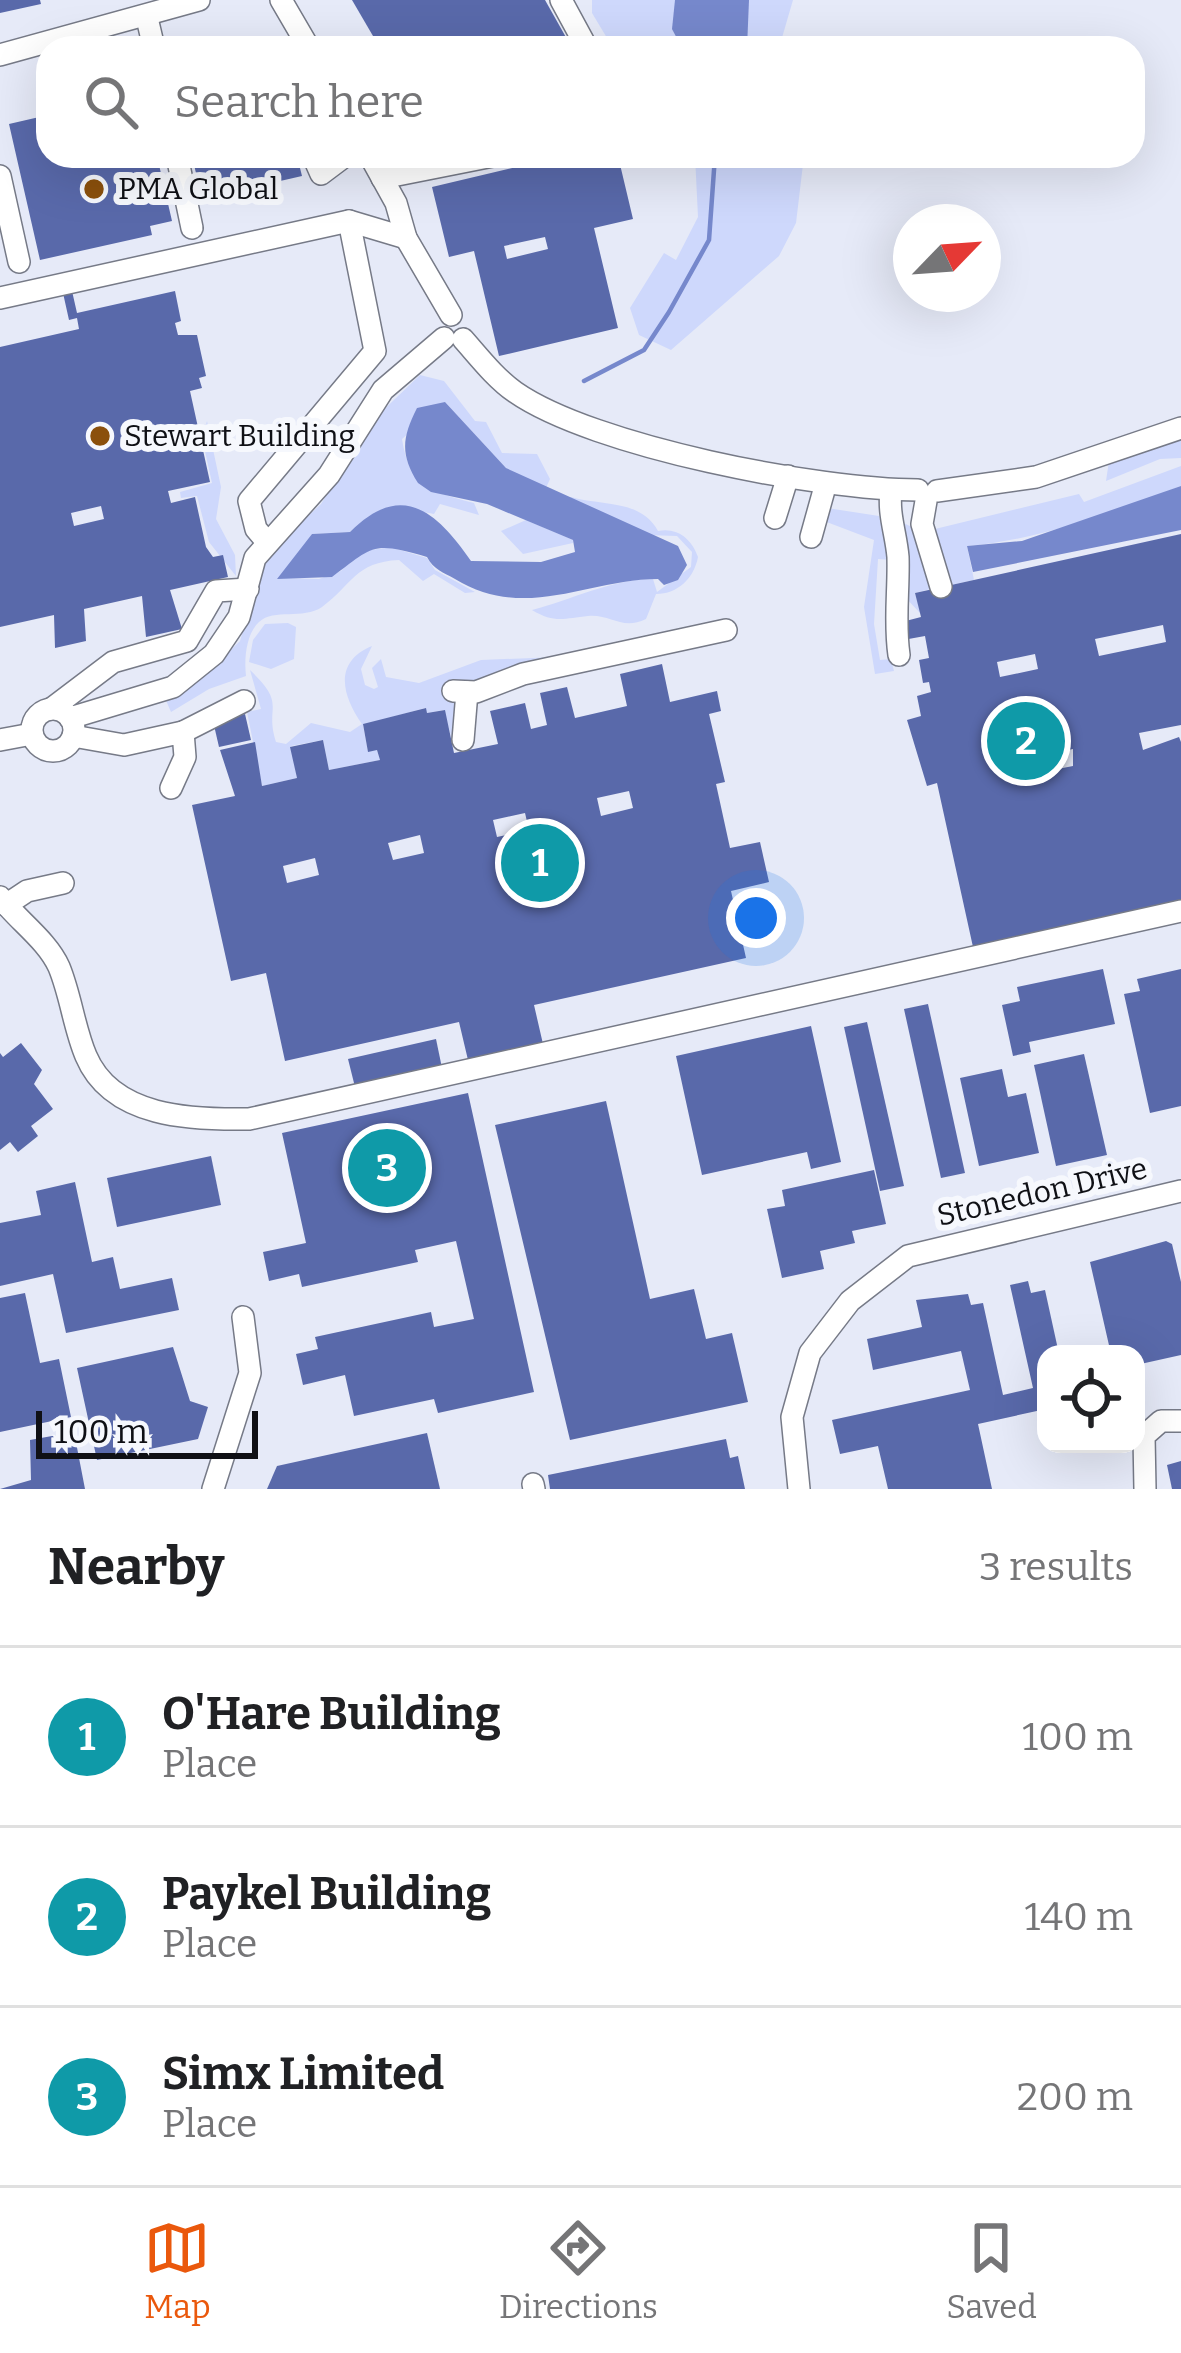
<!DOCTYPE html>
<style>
body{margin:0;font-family:Bitter,serif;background:#f2f2f2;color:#202124}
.controls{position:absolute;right:36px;bottom:36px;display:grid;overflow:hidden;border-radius:24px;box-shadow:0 12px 48px #0002}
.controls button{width:108px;height:108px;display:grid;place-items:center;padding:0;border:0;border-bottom:3px solid #e0e0e0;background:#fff;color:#202124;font:60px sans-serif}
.compass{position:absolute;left:893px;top:204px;width:108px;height:108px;border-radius:50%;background:#fff;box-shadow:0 12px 48px #0002;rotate:65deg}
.scale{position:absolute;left:36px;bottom:30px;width:222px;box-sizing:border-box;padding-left:12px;border:6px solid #0f1015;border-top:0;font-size:33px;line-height:42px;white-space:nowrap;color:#0f1015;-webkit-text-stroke:9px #f6f8fd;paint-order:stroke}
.you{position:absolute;left:756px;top:918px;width:42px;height:42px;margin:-30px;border:9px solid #fff;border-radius:50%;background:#1a73e8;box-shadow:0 0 0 18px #1a73e833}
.badge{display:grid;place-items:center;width:78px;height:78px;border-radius:50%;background:#ea580c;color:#fff;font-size:39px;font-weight:700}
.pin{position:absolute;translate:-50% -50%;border:6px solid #fff;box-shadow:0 3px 12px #0006}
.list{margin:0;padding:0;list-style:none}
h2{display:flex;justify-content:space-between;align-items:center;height:156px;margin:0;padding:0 48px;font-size:51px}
h2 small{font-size:39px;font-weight:400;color:#757577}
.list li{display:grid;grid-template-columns:78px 1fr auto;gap:36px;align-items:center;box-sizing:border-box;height:180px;padding:0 48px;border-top:3px solid #e0e0e0}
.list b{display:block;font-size:45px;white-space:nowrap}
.list p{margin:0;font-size:39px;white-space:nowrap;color:#757577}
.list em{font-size:39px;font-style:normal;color:#757577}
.icon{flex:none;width:66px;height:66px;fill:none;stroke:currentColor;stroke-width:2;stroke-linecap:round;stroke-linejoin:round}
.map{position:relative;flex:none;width:1181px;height:1489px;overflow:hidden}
.search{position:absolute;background:#fff;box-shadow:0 12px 48px #0002;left:36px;right:36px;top:36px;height:132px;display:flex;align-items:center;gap:30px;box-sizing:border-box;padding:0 42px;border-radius:36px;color:#757577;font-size:45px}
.sheet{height:696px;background:#fff}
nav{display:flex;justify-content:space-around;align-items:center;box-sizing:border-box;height:168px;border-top:3px solid #e0e0e0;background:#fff;font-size:33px;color:#757577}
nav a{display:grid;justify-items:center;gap:6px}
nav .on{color:#ea580c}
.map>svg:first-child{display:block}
</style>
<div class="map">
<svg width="1181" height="1489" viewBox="0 0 1181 1489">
<rect width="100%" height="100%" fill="#e6eaf8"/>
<g fill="#ced8fc">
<polygon points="592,0 793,0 779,48 613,48 592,13"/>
<polygon points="695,156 804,156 796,223 779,256 671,350 639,335 630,308 664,253 676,260 698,217"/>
<path d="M420,375L444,381L475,421L486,422L502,453L537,454L550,479L545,490L506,468L445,402L402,439C409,486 431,492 474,503L479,515L440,504L434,514C398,507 377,505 350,532L312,534L287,578L319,579L341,571L358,552L390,547L427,558L435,570L475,592L465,593L434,574L423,581L399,560C355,562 352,585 322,607C303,620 274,608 259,622C246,634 244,659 246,676L209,689L171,712L165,698L208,672L240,641L264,557L321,504L372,421Z"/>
<polygon points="207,421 221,487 216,519 235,555 236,576 209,542 197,496 181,498 180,492 212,483 202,438"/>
<polygon points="1181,437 1181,458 1160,459 1106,481 1109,461"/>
<path d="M1181,466V486C1110,513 1044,539 967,546L974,580L951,585L935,529L1079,494L1084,502Z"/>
<path d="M571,497C601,506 641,499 658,531C677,527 692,539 698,557C694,578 678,594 656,594L646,619C622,631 611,614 588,616C565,618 555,624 532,610C571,600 611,579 653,579L657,592L691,567L692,552L677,536L646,535L564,499Z"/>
<polygon points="827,508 879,516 892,560 878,559 874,624 880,660 891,659 894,671 875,674 864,607 874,540 824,521"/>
<polygon points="526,520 573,540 573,543 523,554 501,531"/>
<polygon points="897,520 914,528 934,588 915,593 921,614 904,596"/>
<polygon points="288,623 296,627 294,659 271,669 249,662 253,640 265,624"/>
<path d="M372,646L361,669L365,685L374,689L378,687L372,668L381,659L386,677L419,683L481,660L558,657L448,695L456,706L460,738L452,740L444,710L427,713L425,708L363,725L368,751L377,750L380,760L329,770L323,740L291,746L297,778L262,786L247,712L261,709L250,670C288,706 264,705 276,742L286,744L311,723L350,732L362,724C342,696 333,662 372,646Z"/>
</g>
<g fill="#7688cc">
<polygon points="675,0 749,0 747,48 682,48 672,29"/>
<path d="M445,402L506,468L678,546L687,565L678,580L664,585L658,579C588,579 526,622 455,579C443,572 434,570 427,557C371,541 374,546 332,577L277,579L312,534L350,532C402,480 437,512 471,561L541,562L575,552L573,540L487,504L431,492L418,483C400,454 402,438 417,408Z"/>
<polygon points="1181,486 1181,530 973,572 967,546 1022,541"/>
</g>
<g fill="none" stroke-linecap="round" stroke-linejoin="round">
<polyline stroke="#7688cc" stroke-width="4.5" points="584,381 644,350 669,312 709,240 715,156"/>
</g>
<g fill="#5969aa" fill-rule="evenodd">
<polygon points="0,0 40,0 41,4 0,13"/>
<polygon points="352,0 545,0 572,48 380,48"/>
<polygon points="48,115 48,156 157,156 172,221 150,226 152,235 40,260 9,124"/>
<polygon points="192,156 297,156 302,176 202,199"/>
<path d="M563,156H618L633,219L594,228L618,328L499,356L474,251L449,257L432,187ZM545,237L548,249L507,259L504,246Z"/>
<path d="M72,291L77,313L175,291L181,321L175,323L178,335H197L206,376L199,378L202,388L190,391L210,482L168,491L171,503L195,497L206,547L213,557L223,555L228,577L170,590L182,629L146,637L142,596L84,609L86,641L55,648L54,615L0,627V347L79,329L77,318L69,320L63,293ZM101,506L104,519L74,526L71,513Z"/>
<path d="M1181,534V725L1139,733L1143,750L1179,737L1181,742V901L973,947L937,783L927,786L907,720L921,716L917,696L931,692L929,682L923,683L919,660L929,658L925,636L903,640L898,623L921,617L915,593ZM1163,625L1166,642L1099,656L1095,639ZM1035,654L1038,669L1000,677L997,662ZM1073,749V766L1017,777L1013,761Z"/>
<path d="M662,664L670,702L717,691L721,711L709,714L725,782L716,784L730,848L760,842L769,882L731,891L746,958L534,1005L543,1044L468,1060L459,1022L285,1061L266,973L231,981L192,805L235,796L220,750L255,742L262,786L297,778L290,747L323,740L329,770L380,760L377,750L368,752L363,724L426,708L427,713L445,710L454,753L498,744L490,711L525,703L531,729L547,725L540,693L567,687L575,718L627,706L620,674ZM629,791L633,808L601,816L597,798ZM525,813L529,830L497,837L493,820ZM420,835L424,853L393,860L388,843ZM315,858L319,875L287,883L283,866Z"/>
<polygon points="245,714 251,740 219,747 213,721"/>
<polygon points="1103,969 1115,1024 1029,1042 1031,1052 1013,1056 1002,1005 1020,1001 1017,987"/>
<polygon points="1181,969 1181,1106 1150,1113 1124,994 1140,991 1137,979"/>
<polygon points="928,1004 965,1173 941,1178 904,1009"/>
<polygon points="867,1022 904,1186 880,1191 844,1027"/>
<polygon points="811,1026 841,1162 811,1169 807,1152 702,1175 676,1056"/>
<polygon points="436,1039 442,1068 355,1087 348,1059"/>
<polygon points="21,1043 42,1070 34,1084 53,1109 31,1126 38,1136 18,1152 10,1142 0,1150 0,1053 3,1057"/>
<polygon points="1084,1054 1107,1155 1056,1166 1034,1065"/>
<polygon points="1002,1069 1008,1097 1026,1093 1039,1153 979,1166 960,1078"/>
<polygon points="468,1093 534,1392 438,1413 434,1399 354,1416 345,1375 303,1385 296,1354 318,1349 315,1337 431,1312 434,1327 474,1319 456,1241 415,1250 418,1262 302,1287 299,1274 269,1281 263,1252 306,1243 282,1133"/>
<polygon points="606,1101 650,1299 694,1289 706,1339 732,1333 748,1402 570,1440 495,1125"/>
<polygon points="211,1156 221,1205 117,1227 107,1178"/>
<polygon points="874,1170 886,1224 852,1231 855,1243 820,1251 824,1269 782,1278 767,1209 785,1206 782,1190"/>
<polygon points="75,1182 92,1262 113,1257 120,1289 172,1278 179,1310 66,1333 53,1274 0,1286 0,1223 41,1215 36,1191"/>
<polygon points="1166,1241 1172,1244 1181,1282 1181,1355 1136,1365 1136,1354 1111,1354 1090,1262"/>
<polygon points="1028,1281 1031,1293 1045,1290 1059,1354 1046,1354 1046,1409 978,1424 992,1489 888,1489 878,1446 840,1454 832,1420 970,1390 961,1351 873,1370 867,1339 922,1327 916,1300 968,1294 971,1305 983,1303 1003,1395 1033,1388 1010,1285"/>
<polygon points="25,1293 40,1363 59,1359 71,1417 0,1432 0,1298"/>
<polygon points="173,1347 190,1401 208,1407 198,1439 97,1460 77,1368"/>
<polygon points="74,1432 85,1489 0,1489 31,1480 30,1440"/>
<polygon points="427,1433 440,1489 267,1489 277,1466"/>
<polygon points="726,1439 730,1458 738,1456 745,1489 550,1489 548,1475"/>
<polygon points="1181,1461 1181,1489 1172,1489 1167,1465"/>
</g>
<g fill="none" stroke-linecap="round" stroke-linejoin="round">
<g stroke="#767a87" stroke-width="24">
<g id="minor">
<polyline points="281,0 309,48"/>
<polyline points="561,0 587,48"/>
<polyline points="147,18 154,48"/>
<polyline points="0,55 199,0"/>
<polyline points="177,156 192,228"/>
<polyline points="313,156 321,174 345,156"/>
<polyline points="370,156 396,203 406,238 451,315"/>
<polyline points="0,176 19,262"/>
<polyline points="382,178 493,156"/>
<polyline points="0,298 349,221 406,238"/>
<path d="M463,339C479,357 495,378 515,392C594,447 820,490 918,490"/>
<path d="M891,490C888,515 896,533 898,557C899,591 894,621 899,655"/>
<polyline points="937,491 1036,477 1181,428"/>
<polyline points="926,501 922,524 941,587"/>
<polyline points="775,518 788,476"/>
<polyline points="811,537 826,483"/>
<polyline points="267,542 256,529 249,501 375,351 349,221"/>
<polyline points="453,691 476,692 523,674 726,630"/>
<polyline points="51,709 113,662 187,641 216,591 248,589"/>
<circle cx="53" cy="730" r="21"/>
<polyline points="70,718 173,687 214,654 239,617 255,558 329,475 383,390 444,338"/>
<polyline points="183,732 244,701"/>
<polyline points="73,736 124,745 183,732 185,757 171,788"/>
<polyline points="0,740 32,734"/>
<polyline points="463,740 467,692"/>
<path d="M0,897C17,920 47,940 59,967C71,996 74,1028 86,1056C112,1118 192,1120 249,1119L1181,911"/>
<polyline points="6,905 27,891 63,883"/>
<polyline points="533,1484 534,1489"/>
<polyline points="213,1489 250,1373 243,1317"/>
<polyline points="799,1489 792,1417 810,1353 850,1301 908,1256 1181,1191"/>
<polyline points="1145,1489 1144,1436 1161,1421 1181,1421"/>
</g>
</g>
<use href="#minor" stroke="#fff" stroke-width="21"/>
</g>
<g fill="#8b500c" stroke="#f6f8fd" stroke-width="4.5">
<circle cx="94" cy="189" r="12"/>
<circle cx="100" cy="436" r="12"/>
</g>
<g text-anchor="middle" stroke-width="12" stroke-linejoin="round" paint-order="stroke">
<g font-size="30" fill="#0f1015" stroke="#f6f8fd" text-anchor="start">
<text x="118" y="199">PMA Global</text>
<text x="124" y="446">Stewart Building</text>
</g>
<g font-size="30" fill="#0f1015" stroke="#f6f8fd">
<text transform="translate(1042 1192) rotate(-13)" y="10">Stonedon Drive</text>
</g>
</g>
</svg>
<div class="controls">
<button><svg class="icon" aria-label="locate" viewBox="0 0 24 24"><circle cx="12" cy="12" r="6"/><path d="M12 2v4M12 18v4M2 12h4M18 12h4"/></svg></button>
</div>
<svg class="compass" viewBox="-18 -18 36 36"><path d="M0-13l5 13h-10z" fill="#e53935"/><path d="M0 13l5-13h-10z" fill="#757577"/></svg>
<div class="scale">100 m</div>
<div class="you"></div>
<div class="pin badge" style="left:540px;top:863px;background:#0f9aa8">1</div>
<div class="pin badge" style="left:1026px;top:741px;background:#0f9aa8">2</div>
<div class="pin badge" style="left:387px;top:1168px;background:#0f9aa8">3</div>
<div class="search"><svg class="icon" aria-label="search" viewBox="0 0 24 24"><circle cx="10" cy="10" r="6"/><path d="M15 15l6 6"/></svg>Search here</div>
</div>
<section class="sheet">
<h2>Nearby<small>3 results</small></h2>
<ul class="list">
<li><span class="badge" style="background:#0f9aa8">1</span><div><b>O'Hare Building</b><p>Place</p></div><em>100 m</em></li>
<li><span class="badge" style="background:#0f9aa8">2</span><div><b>Paykel Building</b><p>Place</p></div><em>140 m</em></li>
<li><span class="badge" style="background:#0f9aa8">3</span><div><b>Simx Limited</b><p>Place</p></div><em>200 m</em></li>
</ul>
</section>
<nav>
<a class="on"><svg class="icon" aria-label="map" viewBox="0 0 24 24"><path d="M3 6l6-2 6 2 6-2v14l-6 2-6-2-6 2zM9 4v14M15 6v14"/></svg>Map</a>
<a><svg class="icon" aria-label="directions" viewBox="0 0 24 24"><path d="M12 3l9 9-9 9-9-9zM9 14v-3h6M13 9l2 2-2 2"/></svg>Directions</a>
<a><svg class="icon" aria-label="saved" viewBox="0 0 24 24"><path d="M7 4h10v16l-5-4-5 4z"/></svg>Saved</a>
</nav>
